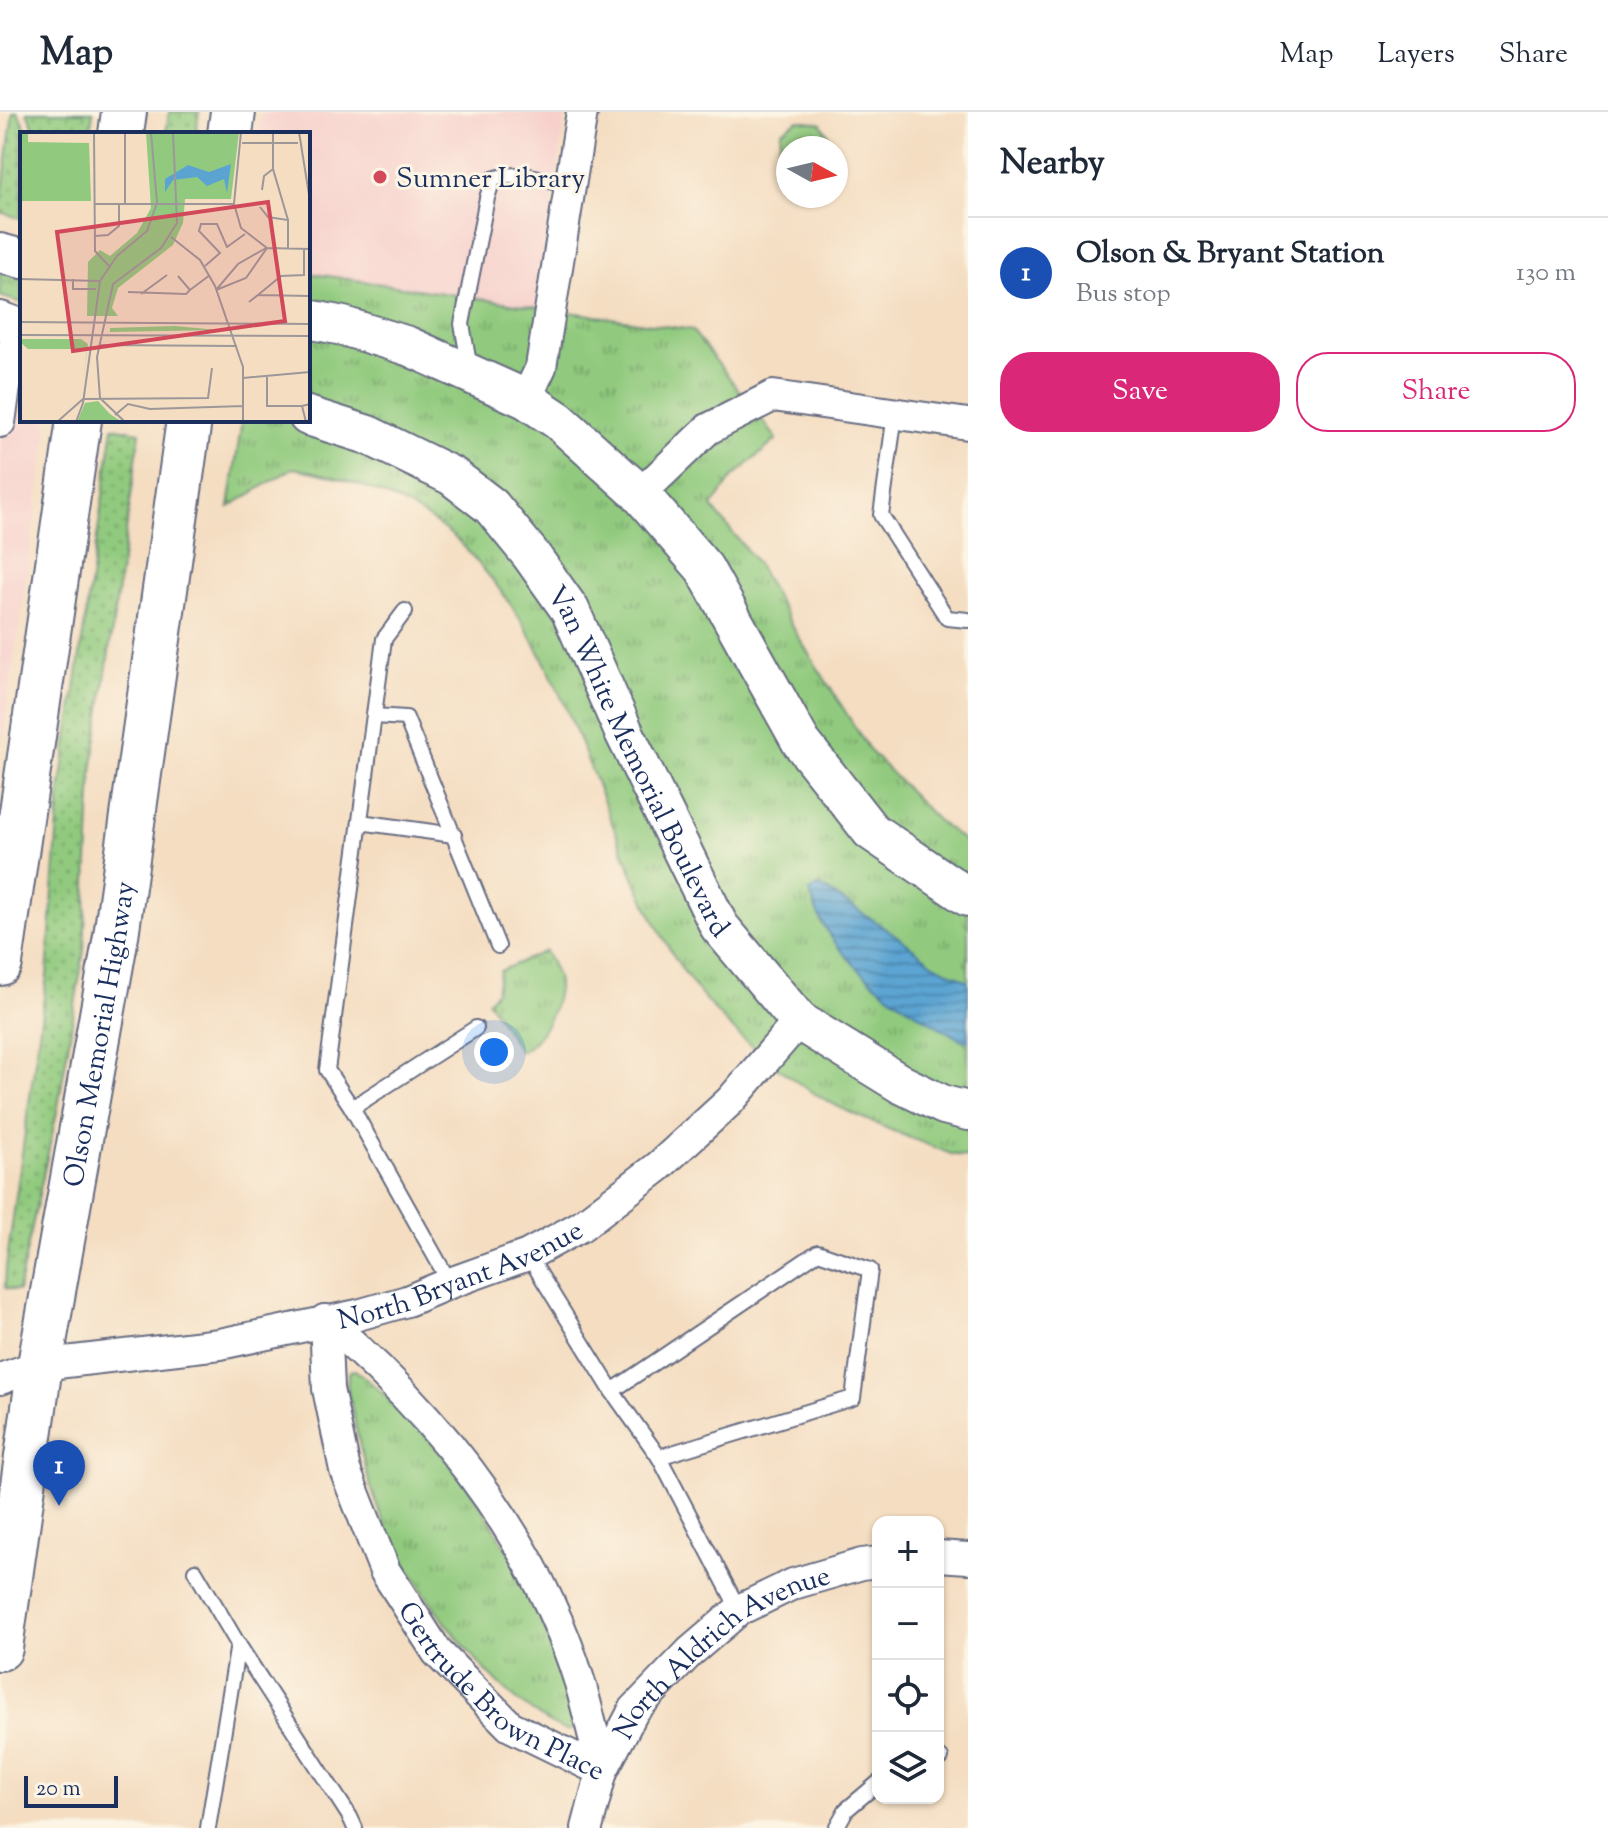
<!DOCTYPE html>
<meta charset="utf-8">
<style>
body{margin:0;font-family:"Sorts Mill Goudy",serif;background:#f6f6f7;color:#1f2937}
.controls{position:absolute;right:24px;bottom:24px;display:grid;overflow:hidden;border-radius:16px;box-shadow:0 2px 6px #0004}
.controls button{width:72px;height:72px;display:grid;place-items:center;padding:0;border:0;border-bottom:2px solid #e0e1e3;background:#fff;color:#1f2937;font:40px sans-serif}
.compass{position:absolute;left:776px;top:24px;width:72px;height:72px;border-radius:50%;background:#fff;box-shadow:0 2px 6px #0004;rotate:98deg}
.scale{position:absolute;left:24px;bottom:20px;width:94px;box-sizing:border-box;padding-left:8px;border:4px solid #1b2f5e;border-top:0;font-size:22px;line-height:28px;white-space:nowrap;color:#1b2f5e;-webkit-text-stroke:6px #fcf5e5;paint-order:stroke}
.you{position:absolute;left:494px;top:940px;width:28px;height:28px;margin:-20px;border:6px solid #fff;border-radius:50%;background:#1a73e8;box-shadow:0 0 0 12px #1a73e833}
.badge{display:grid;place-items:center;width:52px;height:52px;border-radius:50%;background:#db2777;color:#fff;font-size:26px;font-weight:700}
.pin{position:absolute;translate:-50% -66px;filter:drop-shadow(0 2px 4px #0008)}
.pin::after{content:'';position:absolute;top:42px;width:28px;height:24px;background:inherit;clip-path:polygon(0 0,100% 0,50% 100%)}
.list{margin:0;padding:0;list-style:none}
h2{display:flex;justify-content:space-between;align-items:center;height:104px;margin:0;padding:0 32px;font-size:34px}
h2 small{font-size:26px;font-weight:400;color:#747a83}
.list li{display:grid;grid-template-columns:52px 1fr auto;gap:24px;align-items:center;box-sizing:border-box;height:112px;padding:0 32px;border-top:2px solid #e0e1e3}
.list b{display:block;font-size:30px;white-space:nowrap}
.list p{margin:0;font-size:26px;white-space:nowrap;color:#747a83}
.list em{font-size:26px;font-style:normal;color:#747a83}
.actions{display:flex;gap:16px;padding:24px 32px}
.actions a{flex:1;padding:18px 0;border:2px solid #db2777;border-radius:32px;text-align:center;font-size:28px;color:#db2777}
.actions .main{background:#db2777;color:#fff}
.icon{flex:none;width:44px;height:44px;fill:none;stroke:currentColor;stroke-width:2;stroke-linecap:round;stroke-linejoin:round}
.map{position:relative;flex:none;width:968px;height:1716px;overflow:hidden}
header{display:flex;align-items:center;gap:48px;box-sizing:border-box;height:112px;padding:0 40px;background:#fff;border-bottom:2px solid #e0e1e3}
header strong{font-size:38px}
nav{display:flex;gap:44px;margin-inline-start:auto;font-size:28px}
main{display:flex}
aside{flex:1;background:#fff}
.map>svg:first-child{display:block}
</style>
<header>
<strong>Map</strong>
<nav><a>Map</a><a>Layers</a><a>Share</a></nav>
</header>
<main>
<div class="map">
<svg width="968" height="1716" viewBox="0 0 968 1716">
<defs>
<pattern id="grass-dots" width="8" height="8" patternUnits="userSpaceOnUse" patternTransform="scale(2)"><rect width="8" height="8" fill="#91ca7e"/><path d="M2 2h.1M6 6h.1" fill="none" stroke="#76a46a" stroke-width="1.8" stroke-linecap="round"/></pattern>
<pattern id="park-tufts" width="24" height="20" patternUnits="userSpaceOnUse" patternTransform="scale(2)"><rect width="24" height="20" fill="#91ca7e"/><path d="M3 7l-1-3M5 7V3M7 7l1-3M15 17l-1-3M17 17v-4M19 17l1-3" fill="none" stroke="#76a46a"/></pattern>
<pattern id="water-rules" width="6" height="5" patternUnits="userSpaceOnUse" patternTransform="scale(2)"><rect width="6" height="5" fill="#5ba4d2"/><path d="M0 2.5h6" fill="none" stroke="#4a86ae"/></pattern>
</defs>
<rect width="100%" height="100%" fill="#fcf5e5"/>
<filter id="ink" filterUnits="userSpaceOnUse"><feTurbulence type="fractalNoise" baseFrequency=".0125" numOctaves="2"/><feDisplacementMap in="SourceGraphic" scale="16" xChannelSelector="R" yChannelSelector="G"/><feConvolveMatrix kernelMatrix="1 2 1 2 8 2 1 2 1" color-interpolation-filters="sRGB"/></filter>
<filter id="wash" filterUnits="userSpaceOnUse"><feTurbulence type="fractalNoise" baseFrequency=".006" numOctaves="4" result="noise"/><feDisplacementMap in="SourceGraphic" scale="32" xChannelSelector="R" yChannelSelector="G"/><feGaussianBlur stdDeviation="1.8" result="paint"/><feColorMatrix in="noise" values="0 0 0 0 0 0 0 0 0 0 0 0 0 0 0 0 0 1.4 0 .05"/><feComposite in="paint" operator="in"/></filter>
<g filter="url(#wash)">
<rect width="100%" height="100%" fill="#f4ddc1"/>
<g fill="#f7d0cc">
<polygon points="261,0 566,0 537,195 308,161 308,22 258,22"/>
<polygon points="0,235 22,247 22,308 49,308 0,644"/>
</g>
<g fill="url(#grass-dots)" stroke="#567c6e" stroke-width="2">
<polygon points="13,0 18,0 28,22 22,22 22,107 0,100"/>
<polygon points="27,0 93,0 90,22 37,22"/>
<polygon points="169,0 199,0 196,22 166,22"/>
<polygon points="113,315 140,320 92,660 84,839 58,995 18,1179 5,1176 6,1155 47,864 60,681"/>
</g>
<g fill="url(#park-tufts)" stroke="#567c6e" stroke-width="2">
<polygon points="798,8 821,11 831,28 829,36 788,36 788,55 778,45 781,19"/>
<polygon points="0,160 22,167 22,191 0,184"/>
<path d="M308,161L692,218L777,327L733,365L712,395L757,451L799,526L870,639L936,707L968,732V1045L951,1042C914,1027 875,1013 839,995C787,969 726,917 692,871C660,828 640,780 620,731C581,635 549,529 478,451C470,442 463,432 453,424C408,388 350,365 293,356L229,395L242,308H308Z"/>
<path d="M545,839C550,849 559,864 558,875C556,899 541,929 520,940L488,889L496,879L500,859Z"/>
<path d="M355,1258C368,1267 380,1279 392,1290C485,1374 544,1491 575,1611L574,1617C564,1621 556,1614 547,1609C488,1575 425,1489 393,1429C372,1389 361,1345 353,1301C350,1288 344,1271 350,1259Z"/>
</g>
<path fill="url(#water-rules)" stroke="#3b6a98" stroke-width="2" d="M819,773L897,824L934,852L968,869V929L962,928C902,895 828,849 810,780Z"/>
</g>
<g filter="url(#ink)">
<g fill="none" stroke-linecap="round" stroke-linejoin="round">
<g stroke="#676c81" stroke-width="18">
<g id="service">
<path d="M470,257L462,212L487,86L493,67C520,58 546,66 570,77"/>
<polyline points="895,302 881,403 947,506 968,508"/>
<polyline points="405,499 384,527 327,958 352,996 476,916"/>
<polyline points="374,604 406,606 498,834"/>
<polyline points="360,710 454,723"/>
<polyline points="352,996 450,1171"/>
<polyline points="528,1143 612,1279 818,1140 870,1158 853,1286 659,1345 739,1498"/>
<polyline points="612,1279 659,1345"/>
<polyline points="195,1459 238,1532 208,1716"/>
<polyline points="238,1532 350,1705 355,1716"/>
<polyline points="938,1646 941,1646"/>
<polyline points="836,1716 846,1698 878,1671"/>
</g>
</g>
<g stroke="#676c81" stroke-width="34">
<g id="minor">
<polyline points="526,287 541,255 582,0"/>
<polyline points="0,310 9,248 20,217"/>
<polyline points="640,382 708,317 773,284 968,312"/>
<path id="s1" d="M325,1208L328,1277L345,1358L385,1459L437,1540L510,1614L602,1659"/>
<path d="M325,1208C439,1305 535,1426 580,1571C588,1599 595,1629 602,1659"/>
<path id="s2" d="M0,1267L40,1253L220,1232L358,1203L407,1189L450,1171L528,1143L581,1114L658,1055L730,989L799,909"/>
<polyline points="938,1444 968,1446"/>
<path id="s3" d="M587,1716L602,1659L634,1598L690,1540L739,1498L793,1472L862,1452L878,1450"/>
</g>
</g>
<g stroke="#676c81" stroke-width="42">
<g id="tertiary">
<polyline points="0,141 22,147"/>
<polyline points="308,207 343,214 408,234 526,287 559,309 640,382 704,456 801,630 871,719 968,785"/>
<polyline points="0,209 22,217"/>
<path id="s4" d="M308,304L368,323L452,364L491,394L531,443L570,498L623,618L719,814L799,909L901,972L944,993L968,999"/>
</g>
</g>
<g stroke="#676c81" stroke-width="48">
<g id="primary">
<polyline points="121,22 124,0"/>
<polyline points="230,22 233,0"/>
<polyline points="0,851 79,308"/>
<path id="s5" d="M0,1536L40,1253L116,824L189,308"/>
</g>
</g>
<use href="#service" stroke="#fff" stroke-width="14"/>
<use href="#minor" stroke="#fff" stroke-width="30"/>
<use href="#tertiary" stroke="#fff" stroke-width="38"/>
<use href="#primary" stroke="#fff" stroke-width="44"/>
</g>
</g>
<circle fill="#d1495b" stroke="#fcf5e5" stroke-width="3" cx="380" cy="65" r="8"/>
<g text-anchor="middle" stroke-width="6" stroke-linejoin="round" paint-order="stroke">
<g font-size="28" fill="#1b2f5e" stroke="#fcf5e5" text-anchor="start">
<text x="396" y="75">Sumner Library</text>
</g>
<g font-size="28" fill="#1b2f5e" stroke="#fcf5e5">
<text dy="10" stroke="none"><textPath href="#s4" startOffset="502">Van White Memorial Boulevard</textPath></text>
<text dy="10" stroke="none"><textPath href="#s5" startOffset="622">Olson Memorial Highway</textPath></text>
<text dy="10" stroke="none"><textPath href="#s2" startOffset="474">North Bryant Avenue</textPath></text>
<text dy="10" stroke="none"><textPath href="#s3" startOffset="234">North Aldrich Avenue</textPath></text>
<text dy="10" stroke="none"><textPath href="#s1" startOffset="432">Gertrude Brown Place</textPath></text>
</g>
</g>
<g transform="translate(20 20)">
<rect width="290" height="290" fill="#f4ddc1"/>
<path d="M155,194L198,198L90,200V196ZM3,207H61L68,212L63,249L67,217H8L0,210Z" fill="#91ca7e"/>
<path d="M0,0H8V10L69,11L71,69H0ZM126,0H219L211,67H165L163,91L153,113L98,156L92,176L98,184H67L68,130L80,118L90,124L117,101L131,76ZM78,269L90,282L102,290H57L65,271Z" fill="#91ca7e"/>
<path d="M211,32L207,61L204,47L187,54L177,45L153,48L145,60V47L168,33L189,40Z" fill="#5ba4d2"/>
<path fill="none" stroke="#9d9799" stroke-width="2" d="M74,0L75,119L89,134M105,0V71M221,0L214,72L221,96L247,116L290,117M253,0V37L268,88M279,0L290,69M222,11H278M242,58L244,44L253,37M75,72H214M240,75L248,85L268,88V117M75,104L88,103L99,94V71M151,105L180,128L195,154L223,235V290M185,134L200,121L179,99L181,92H197L207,115L225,102M0,147L80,149M53,147V157H76M170,158L190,143M196,158L226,146L247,116M196,158L218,132L246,116M108,160L166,162L170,158L158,144M121,162L147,143M238,163L261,144L284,143V117M229,170L238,163L290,164M0,190L290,192M0,203L290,204M80,213L217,214M247,243V274H282M223,246L290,240M95,283L108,272L130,277L223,274M37,290L63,267L188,266L192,236M56,290L63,271L80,149L97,124L127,99L137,71L131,0M105,290L80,266L77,225L93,152L141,116L157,91L153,0M286,290L282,274L290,272"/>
<path fill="#d1495b" fill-opacity="0.15" stroke="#d1495b" stroke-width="4" d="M248,70L265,189L53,219L37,100Z"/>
<rect width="290" height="290" fill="none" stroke="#1b2f5e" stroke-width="4"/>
</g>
</svg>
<div class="controls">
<button>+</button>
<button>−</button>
<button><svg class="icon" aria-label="locate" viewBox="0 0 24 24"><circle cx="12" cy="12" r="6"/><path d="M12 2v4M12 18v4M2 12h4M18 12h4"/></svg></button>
<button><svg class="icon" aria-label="layers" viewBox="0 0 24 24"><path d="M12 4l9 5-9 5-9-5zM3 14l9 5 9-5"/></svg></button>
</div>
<svg class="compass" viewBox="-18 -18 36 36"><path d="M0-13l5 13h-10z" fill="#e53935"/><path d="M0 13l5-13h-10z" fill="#747a83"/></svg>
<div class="scale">20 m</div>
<div class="you"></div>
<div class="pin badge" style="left:59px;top:1394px;background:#1a4fb4">1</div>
</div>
<aside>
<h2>Nearby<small></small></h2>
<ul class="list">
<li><span class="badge" style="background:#1a4fb4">1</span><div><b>Olson &amp; Bryant Station</b><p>Bus stop</p></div><em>130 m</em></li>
</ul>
<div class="actions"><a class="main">Save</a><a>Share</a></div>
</aside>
</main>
